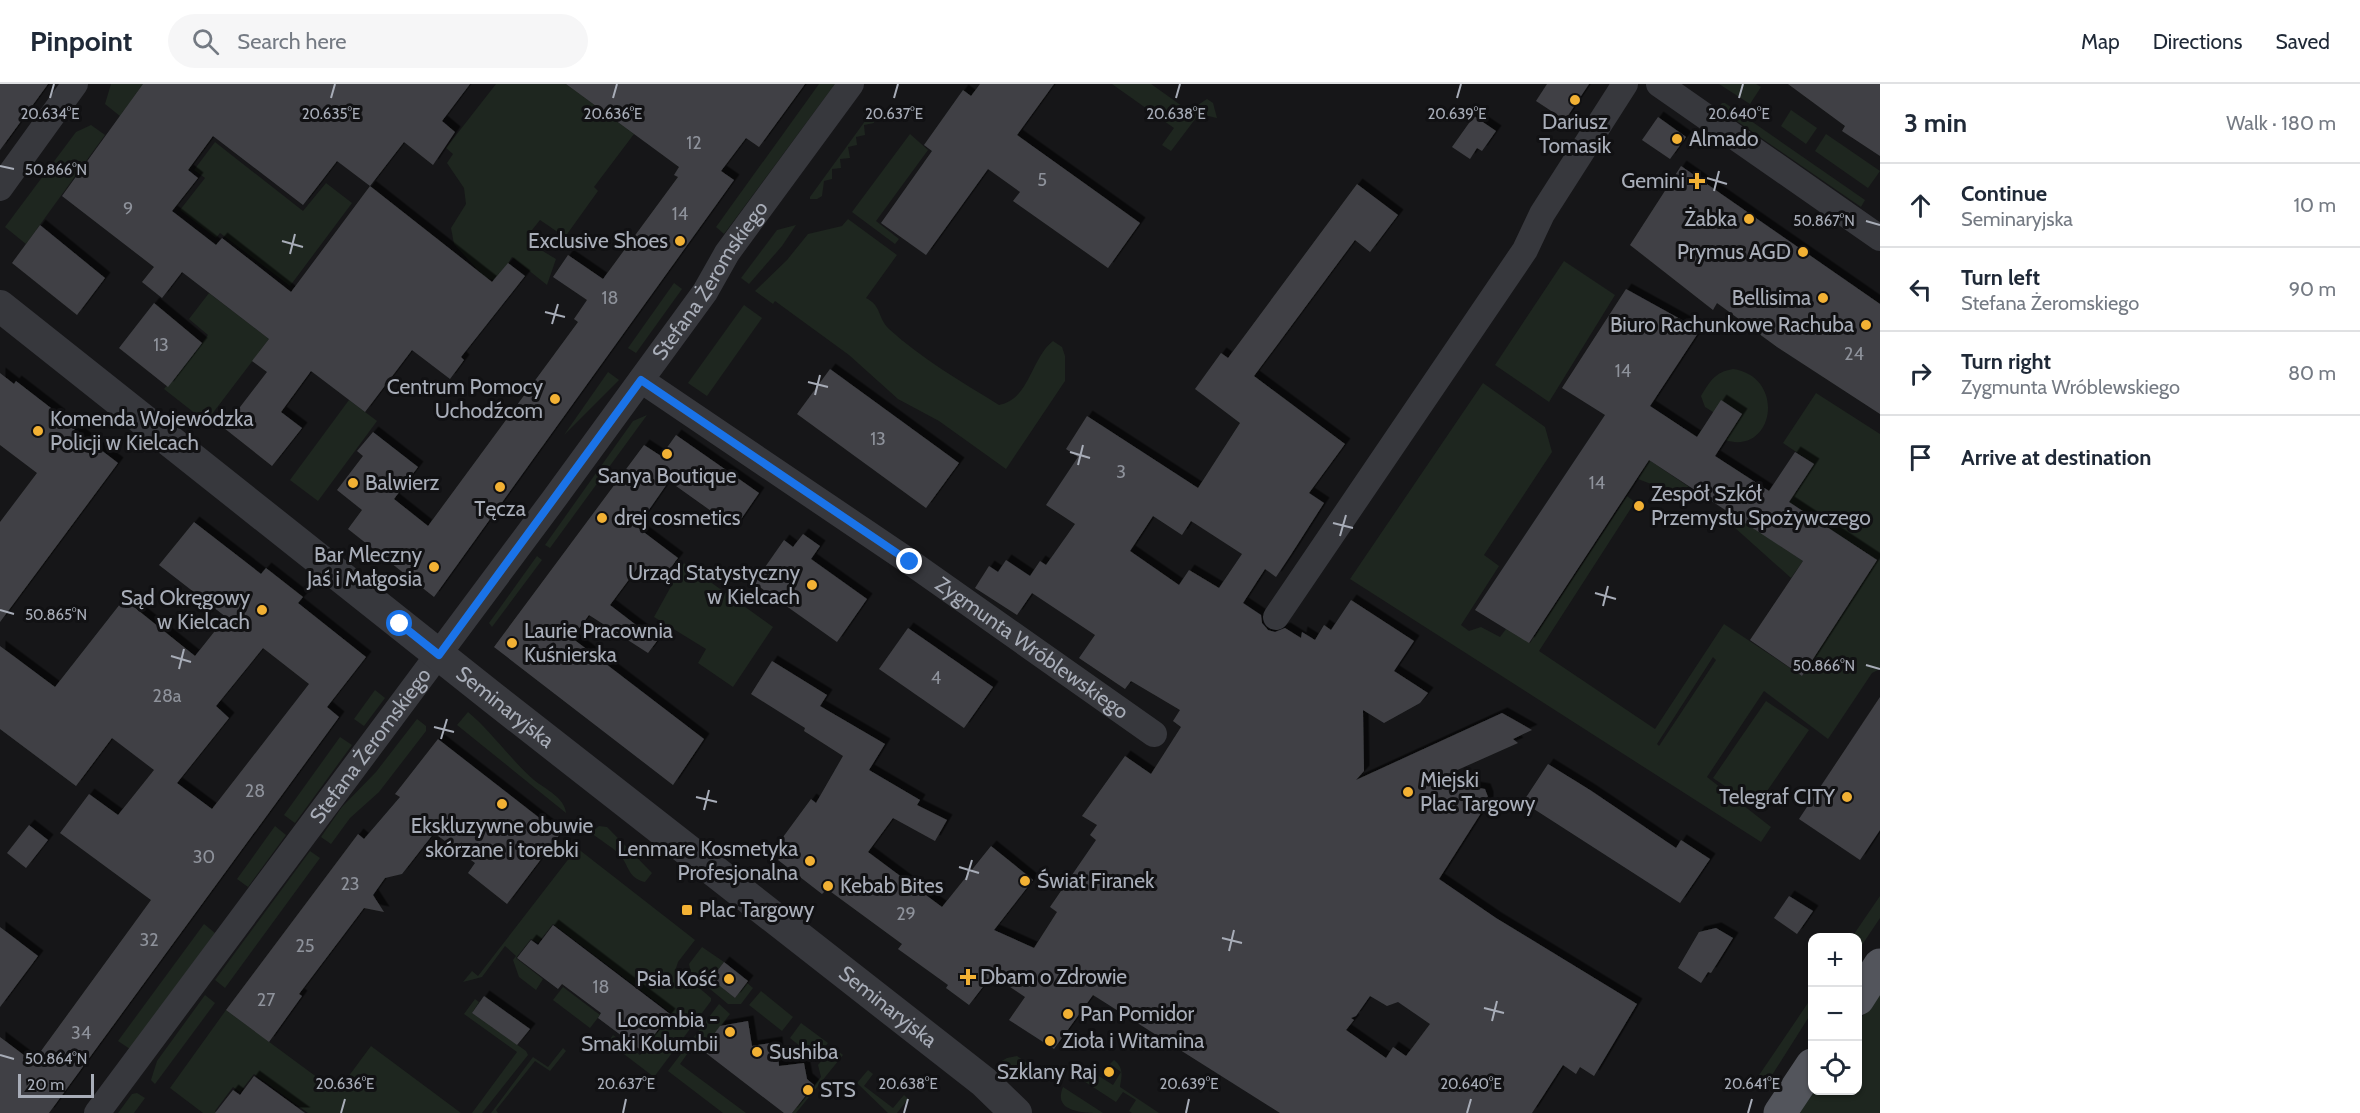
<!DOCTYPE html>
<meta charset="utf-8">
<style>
body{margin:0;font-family:Cabin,sans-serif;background:#f6f6f7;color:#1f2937}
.controls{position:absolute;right:18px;bottom:18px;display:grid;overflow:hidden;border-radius:12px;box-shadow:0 2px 4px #0004}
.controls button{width:54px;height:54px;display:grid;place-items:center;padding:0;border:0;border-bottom:2px solid #e0e1e3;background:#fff;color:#1f2937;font:30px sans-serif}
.scale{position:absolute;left:18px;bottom:15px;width:76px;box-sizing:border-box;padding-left:6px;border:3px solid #a8adb8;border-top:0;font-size:16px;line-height:21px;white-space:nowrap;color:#a8adb8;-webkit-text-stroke:4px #111113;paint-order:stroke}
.stop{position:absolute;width:18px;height:18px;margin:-14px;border:4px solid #1a73e8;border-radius:50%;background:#fff}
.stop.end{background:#1a73e8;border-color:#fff;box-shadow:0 2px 6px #0008}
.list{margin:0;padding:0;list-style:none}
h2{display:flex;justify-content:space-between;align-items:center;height:78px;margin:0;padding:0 24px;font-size:26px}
h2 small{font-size:20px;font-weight:400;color:#747a83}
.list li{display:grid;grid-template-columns:39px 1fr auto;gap:18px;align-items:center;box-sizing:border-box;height:84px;padding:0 24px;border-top:2px solid #e0e1e3}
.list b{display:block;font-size:22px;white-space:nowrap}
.list p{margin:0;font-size:20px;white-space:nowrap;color:#747a83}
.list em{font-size:20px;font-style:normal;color:#747a83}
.icon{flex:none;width:33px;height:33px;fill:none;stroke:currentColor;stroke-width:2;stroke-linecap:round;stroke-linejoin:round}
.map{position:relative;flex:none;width:1880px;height:1029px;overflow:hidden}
header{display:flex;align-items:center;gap:36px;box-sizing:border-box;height:84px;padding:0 30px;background:#fff;border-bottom:2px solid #e0e1e3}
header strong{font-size:28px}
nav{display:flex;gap:33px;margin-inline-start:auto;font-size:21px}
.search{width:420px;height:54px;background:#f6f6f7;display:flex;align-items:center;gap:15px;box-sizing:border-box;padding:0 21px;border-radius:33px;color:#747a83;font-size:22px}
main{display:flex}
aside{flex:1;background:#fff}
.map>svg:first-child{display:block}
</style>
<header>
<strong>Pinpoint</strong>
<div class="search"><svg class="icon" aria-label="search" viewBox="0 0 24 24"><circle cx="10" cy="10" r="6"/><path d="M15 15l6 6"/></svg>Search here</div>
<nav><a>Map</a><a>Directions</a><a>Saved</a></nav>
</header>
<main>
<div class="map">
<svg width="1880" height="1029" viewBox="0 0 1880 1029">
<defs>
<filter id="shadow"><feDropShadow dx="5.5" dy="-5.5" stdDeviation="0" flood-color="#0009"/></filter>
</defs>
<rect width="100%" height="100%" fill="#161618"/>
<g fill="#1e261f" fill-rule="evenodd">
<polygon points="111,0 143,0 120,32 105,20"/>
<polygon points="496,0 566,0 634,50 594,103 598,107 565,153 540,136 528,151 541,166 556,175 547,201 512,173 498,196 486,195 454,160 451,144 466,120 464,104 447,79 453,70 446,64"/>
<polygon points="819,0 835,0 724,150 716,143"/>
<polygon points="1112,0 1151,0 1189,27 1207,15 1213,19 1217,34 1199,30 1171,67 1162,61 1174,44"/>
<polygon points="1719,0 1756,0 1761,3 1750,20"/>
<polygon points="1722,19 1725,19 1865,116 1861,123 1718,24"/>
<polygon points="876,22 883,27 873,30 874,39 864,41 865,51 856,53 857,61 848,63 850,74 840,75 841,84 832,85 832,95 824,97 822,112 817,115 810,115 810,113"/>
<polygon points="1791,26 1817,44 1806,60 1781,42"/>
<polygon points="91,41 105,51 26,160 5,143 76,48"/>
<polygon points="910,50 928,66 876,137 899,155 895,160 852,128"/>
<polygon points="1826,50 1880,87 1868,104 1815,67"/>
<polygon points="215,58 303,127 326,99 352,119 290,202 220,149 216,154 180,126 205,94 194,86"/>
<path d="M848,135L897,171L866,214C882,222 877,233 889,245C922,275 962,298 999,321C1030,315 1031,274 1053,257L1062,263L1065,272V297L1006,385L939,337L898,315L849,271L775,217L773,220L755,207L787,176L808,150L842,142Z"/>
<polygon points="796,141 782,162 749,200 741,194 777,146"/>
<polygon points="1564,177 1615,211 1549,318 1495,281"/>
<polygon points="674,199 682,205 636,269 628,264"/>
<polygon points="209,209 269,255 206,338 164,305 208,251 189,235"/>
<polygon points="744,221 762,234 707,312 688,299"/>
<path d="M1733,285C1787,293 1774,372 1725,356L1713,328L1705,323L1701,312C1710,297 1715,288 1733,285Z"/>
<polygon points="608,288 619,296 564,351"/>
<path d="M1483,299L1545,343L1552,368L1484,471L1499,482L1461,541L1469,547L1481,543L1500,553L1506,545L1530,559L1627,412L1635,418L1539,567L1655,645L1724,540L1802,592L1877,476L1789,418L1814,380L1783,359L1816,309L1880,350V585L1872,589L1828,655L1764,607L1707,693L1771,743L1761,758L1350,495ZM1713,573L1716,576L1659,662L1657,660Z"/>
<polygon points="349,316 377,337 318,417 290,396"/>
<polygon points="647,331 550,464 545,461 633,337"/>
<polygon points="1649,376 1689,403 1682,412 1638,395"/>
<polygon points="1739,434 1803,477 1791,494 1734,443"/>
<polygon points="537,472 542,476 492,543 489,539"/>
<polygon points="684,479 773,543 733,603 698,579 706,565 654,533"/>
<polygon points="375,606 385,614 364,642 354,635"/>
<polygon points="1766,617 1809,646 1756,723 1713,694"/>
<path d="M468,628C492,648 510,675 534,696C545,705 565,714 566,729L457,641Z"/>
<polygon points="417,635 426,642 426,647 379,708 350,734 331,760 321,753 342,723 376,688"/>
<polygon points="340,653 352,661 295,739 284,731"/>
<polygon points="275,742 286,751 248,803 237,795"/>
<path d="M599,742L607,743L652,789L645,798C627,794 629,780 619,770C611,762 600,756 591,749Z"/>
<polygon points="577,764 695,856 678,878 676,884 711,914 711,917 654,993 608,958 613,951 640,971 652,956 647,952 652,945 657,949 672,930 553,840 538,859 531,855 516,874 543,895 536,906 519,893 513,876 516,872 505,862 482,893 463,898 472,887 478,892"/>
<polygon points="310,767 320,774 225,904 215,896"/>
<polygon points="1880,812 1880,834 1858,867 1858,854 1852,853"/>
<polygon points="204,840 215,849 130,965 118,957"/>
<polygon points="702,863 724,878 711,895 735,914 747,899 753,904 741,920 728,920 691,889 689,880"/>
<polygon points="563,903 600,931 590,944 553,916"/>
<polygon points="1880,905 1880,1029 1796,1029 1812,1006 1858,1006 1858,939"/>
<polygon points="761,907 793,933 782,947 749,921"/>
<polygon points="205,911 215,919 155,1000 151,996 157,977"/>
<polygon points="1812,913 1812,928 1767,999 1749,1006"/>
<polygon points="475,915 479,918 472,929 526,967 528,971 482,1029 472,1029 517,968 464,930"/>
<polygon points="719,920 730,930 702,966 696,970 690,966 680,980 746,1029 723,1029 668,987"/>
<polygon points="226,926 337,1008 371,962 461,1029 308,1029 254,990 240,1008 233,1003 215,1027 218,1029 203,1029 170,1004"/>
<polygon points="801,939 828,959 816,975 790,954"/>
<polygon points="833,963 843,971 796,1029 792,1029 821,993 818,981"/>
<polygon points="563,964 566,967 550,987 535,977 496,1026 498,1029 491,1029 533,973 548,983"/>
<polygon points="1017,972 1043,990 1035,994 1024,996 1000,978 1007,974"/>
<path d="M1114,976C1124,984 1122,992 1120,1003L1159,1029H1132L1129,1027L1136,1016L1123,1008L1116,1018L1073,990L1098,982L1094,989L1113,1001L1121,988L1110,980Z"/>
<polygon points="868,986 873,990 864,1002 893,1024 904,1011 908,1015 897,1029 888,1029 857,999"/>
<path d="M1063,1003L1103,1029C1085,1029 1052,1029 1063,1003Z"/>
<polygon points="137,1009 145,1014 134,1029 118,1029 132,1010"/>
</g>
<g fill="#404145" fill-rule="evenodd" filter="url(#shadow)">
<polygon points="0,0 48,0 0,66"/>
<polygon points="143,0 470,0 442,37 455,48 433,81 404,58 370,102 337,77 303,121 213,52 188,86 198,94 172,127 216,161 222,154 291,208 370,102 492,198 508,179 525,192 461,273 464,276 450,295 412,266 365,328 311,287 281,328 302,344 272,382 224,344 267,288 252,277 269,255 182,188 162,214 142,198 154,183 62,112"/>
<polygon points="566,0 805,0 759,63 746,54 721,87 734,96 434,513 348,445 362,426 337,406 363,372 357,367 373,348 418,383 394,415 428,442 578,238 574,235 587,216 553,193 568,171 603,195 678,93 674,91 679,83"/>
<polygon points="980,0 1054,0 1017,51 1140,139 1108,184 1013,117 1020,108 988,85 926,171 881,139 932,67 924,61 963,6 971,12"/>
<polygon points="1547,0 1589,0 1565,36 1536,17"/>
<polygon points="1788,0 1880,0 1880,72 1842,47 1845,42"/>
<polygon points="1474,32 1496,47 1482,67 1477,64 1470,75 1452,63"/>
<polygon points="1658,33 1686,53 1670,75 1642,56"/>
<polygon points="1681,82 1880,220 1880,330 1777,263 1717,219 1713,226 1630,161"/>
<path d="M1357,100L1398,131L1370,168L1355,156L1254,292L1345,360L1309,409L1324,419L1290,472L1276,493L1265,485L1243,519L1261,531L1262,539L1268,546L1275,548L1285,544L1301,554L1302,548L1315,556L1324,541L1331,546L1351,516L1414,557L1394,587L1428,609L1420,619L1384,639L1363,626L1364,687L1356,696L1502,629L1532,646L1513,655L1518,659L1435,696L1485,705L1488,713V718L1439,795L1496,834L1637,920L1594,992L1580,983L1576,990L1563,981L1532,1029H1280L1093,911L1054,965L1009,936L1025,913L992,891L969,921L946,904L948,901L898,865L902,860L827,805L822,810L778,776L783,770L775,764L811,715L816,719L843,672L804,647L805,644L751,610L772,577L827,611L820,622L885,660L869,686L920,716L917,721L947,736L935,757L893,734L868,768L942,823L991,762L1033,796L994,846L1034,864L1057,828L1050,823L1096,756L1090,751L1097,741L1082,732L1125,672L1151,690L1181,643L1173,637L1180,626L1131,597L1125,605L1079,574L1095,551L1032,509L1017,531L975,504L989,482L998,488L1006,476L1030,492L1040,477L1046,481L1075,440L1046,421L1078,373L1066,365L1087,332L1198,404L1240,339L1195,305L1221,269L1228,274ZM1153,432L1182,451L1191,437L1242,470L1219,504L1189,486L1179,501L1130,467ZM1370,912L1387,922L1398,918L1430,940L1406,972L1393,963L1386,974L1346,946L1354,936L1351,934L1356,932Z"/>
<polygon points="40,141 105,194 77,231 12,179"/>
<polygon points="1626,205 1700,246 1650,322 1697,353 1721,316 1742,330 1715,372 1769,407 1795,368 1814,380 1789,418 1877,476 1802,592 1750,556 1803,477 1649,376 1529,559 1475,526 1605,331 1562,304"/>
<polygon points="154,219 202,259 168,303 119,264"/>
<polygon points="830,285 959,379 926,424 797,330"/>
<polygon points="0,289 14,300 16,297 60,331 58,333 118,379 0,538 0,438 37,389 0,361"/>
<polygon points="676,351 759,409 735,444 669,397 637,443 678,474 660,498 639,482 610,521 657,557 648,569 589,531 572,554 704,655 673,701 494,563 644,361 661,372"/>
<path d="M194,438L261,490L266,484L303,513L298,519L366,573L327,623L339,633L49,1029H0V953L33,978L151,816L60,749L89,710L118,731L154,686L112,654L76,702L0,645V562L55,603L124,515L195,572L226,533L159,481ZM263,564L309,600L212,725L177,699L229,634L216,622Z"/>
<polygon points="803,450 820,462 811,475 867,515 837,558 754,499 784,456 793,463"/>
<polygon points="908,544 993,603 964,644 879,585"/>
<polygon points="1880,613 1880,746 1860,776 1799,735"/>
<polygon points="438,655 560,750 507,820 468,789 475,779 434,749 402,790 385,794 373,811 384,828 364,824 299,910 302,912 269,958 226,926 358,750 364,755 400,713 395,710"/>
<polygon points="1548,680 1590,706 1676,764 1681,756 1710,775 1680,819 1523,718"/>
<polygon points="29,741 48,756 26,784 7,769"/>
<polygon points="1789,812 1813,827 1797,850 1774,834"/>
<polygon points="553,841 670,930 642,967 598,934 601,929 562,900 558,905 517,874 531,856 538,861"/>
<polygon points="0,843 38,872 0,923"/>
<polygon points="1716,844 1733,854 1711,889 1708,888 1701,899 1678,884 1699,848"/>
<polygon points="724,878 748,897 735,914 711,895"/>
<polygon points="484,912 530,945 517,961 472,929"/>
<polygon points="748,937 752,962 777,958 779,982 804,979 807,995 814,1001 792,1029 784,1029 702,966 720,942"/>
<polygon points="254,992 305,1029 215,1029 233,1006 240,1011"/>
</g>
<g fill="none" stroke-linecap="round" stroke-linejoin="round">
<g stroke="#37383d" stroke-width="26">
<polyline points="1659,0 1880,154"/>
<polyline points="0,104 75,0"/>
<path id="s1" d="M641,296L910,478L1154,650"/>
<polyline points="1276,533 1525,166 1542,130 1625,0"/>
<path id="s2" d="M97,1029L554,415L705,208L727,169L851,0"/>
</g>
<path stroke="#37383d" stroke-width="32" id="s3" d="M0,222L492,613L984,998L1016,1029"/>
<g stroke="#53555c" stroke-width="33">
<polyline points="1858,915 1880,881"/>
<polyline points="1780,1029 1812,981"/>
</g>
</g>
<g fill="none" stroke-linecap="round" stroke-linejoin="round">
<polyline stroke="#1a73e8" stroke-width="8" points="400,540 439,571 641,296 910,478"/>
</g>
<path fill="none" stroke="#a8adb8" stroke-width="2" d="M50,14L54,0M331,14L335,0M613,14L617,0M894,14L898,0M1176,14L1180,0M1457,14L1461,0M1739,14L1743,0M0,82L14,85M1707,94L1727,100M1714,107L1719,87M1866,137L1880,141M282,157L303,163M290,170L295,150M545,228L565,233M552,240L558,220M808,298L828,303M815,311L820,291M1070,368L1090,374M1078,381L1083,361M1333,439L1353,444M1340,452L1346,431M1595,509L1616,515M1603,522L1608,502M0,526L14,530M171,572L191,578M1866,581L1880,585M179,585L184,565M434,643L454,648M441,655L447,635M696,713L717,718M704,726L709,706M959,783L979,789M966,796L972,776M1222,854L1242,859M1229,867L1234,846M1484,924L1504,929M1492,937L1497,917M0,971L14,975M341,1029L345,1015M623,1029L626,1015M904,1029L908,1015M1186,1029L1189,1015M1467,1029L1471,1015M1748,1029L1752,1015"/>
<g fill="#f2b134" stroke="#111113" stroke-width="2">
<circle cx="1575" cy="16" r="6"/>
<circle cx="1677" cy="55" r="6"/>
<path d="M1694 88h6v6h6v6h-6v6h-6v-6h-6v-6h6z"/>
<circle cx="1749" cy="135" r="6"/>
<circle cx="680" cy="157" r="6"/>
<circle cx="1803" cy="168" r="6"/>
<circle cx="1823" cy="214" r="6"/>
<circle cx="1866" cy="241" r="6"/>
<circle cx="555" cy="315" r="6"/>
<circle cx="38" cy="347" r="6"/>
<circle cx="667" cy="370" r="6"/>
<circle cx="353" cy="399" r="6"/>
<circle cx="500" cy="403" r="6"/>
<circle cx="1639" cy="422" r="6"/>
<circle cx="602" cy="434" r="6"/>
<circle cx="434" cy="483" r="6"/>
<circle cx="812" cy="501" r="6"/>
<circle cx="262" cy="526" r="6"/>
<circle cx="512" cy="559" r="6"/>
<circle cx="1408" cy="708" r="6"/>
<circle cx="1847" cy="713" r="6"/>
<circle cx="502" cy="720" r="6"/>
<circle cx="810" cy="777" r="6"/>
<circle cx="1025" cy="797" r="6"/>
<circle cx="828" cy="802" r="6"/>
<rect x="681" y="820" width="12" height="12" rx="3"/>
<path d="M965 884h6v6h6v6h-6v6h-6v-6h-6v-6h6z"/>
<circle cx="729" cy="895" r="6"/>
<circle cx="1068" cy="930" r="6"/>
<circle cx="730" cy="948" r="6"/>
<circle cx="1050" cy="957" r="6"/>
<circle cx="757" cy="968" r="6"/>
<circle cx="1109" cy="988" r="6"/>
<circle cx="808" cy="1006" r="6"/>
</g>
<g text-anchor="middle" stroke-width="6" stroke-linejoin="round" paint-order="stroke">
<g font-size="18" fill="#8e929b">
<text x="694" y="65">12</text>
<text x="1042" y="102">5</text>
<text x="128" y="131">9</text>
<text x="680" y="136">14</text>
<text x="610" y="220">18</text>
<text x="161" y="267">13</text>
<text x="1854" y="276">24</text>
<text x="1623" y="293">14</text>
<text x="878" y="361">13</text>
<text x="1121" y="394">3</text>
<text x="1597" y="405">14</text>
<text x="936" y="600">4</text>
<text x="167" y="618">28a</text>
<text x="255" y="713">28</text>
<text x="204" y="779">30</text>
<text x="350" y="806">23</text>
<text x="906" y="836">29</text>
<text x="149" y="862">32</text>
<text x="305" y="868">25</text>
<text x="601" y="909">18</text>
<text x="266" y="922">27</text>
<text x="81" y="955">34</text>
</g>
<g font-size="21" fill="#a8adb8" stroke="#111113" text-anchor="start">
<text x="1575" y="45" text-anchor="middle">Dariusz<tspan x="1575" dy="24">Tomasik</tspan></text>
<text x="1689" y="62">Almado</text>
<text x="1685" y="104" text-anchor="end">Gemini</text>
<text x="1737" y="142" text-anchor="end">Żabka</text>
<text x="668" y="164" text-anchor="end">Exclusive Shoes</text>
<text x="1791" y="175" text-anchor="end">Prymus AGD</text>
<text x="1811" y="221" text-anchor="end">Bellisima</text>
<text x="1854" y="248" text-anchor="end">Biuro Rachunkowe Rachuba</text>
<text x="543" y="310" text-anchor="end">Centrum Pomocy<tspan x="543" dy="24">Uchodźcom</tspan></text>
<text x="50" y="342">Komenda Wojewódzka<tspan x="50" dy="24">Policji w Kielcach</tspan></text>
<text x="667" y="399" text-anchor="middle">Sanya Boutique</text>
<text x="365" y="406">Balwierz</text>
<text x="1651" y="417">Zespół Szkół<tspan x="1651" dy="24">Przemysłu Spożywczego</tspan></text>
<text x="500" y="432" text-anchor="middle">Tęcza</text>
<text x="614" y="441">drej cosmetics</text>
<text x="422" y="478" text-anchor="end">Bar Mleczny<tspan x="422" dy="24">Jaś i Małgosia</tspan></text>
<text x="800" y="496" text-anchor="end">Urząd Statystyczny<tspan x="800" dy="24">w Kielcach</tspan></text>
<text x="250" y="521" text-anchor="end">Sąd Okręgowy<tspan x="250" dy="24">w Kielcach</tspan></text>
<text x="524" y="554">Laurie Pracownia<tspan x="524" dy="24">Kuśnierska</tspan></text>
<text x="1420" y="703">Miejski<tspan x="1420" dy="24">Plac Targowy</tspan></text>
<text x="1835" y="720" text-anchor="end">Telegraf CITY</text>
<text x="502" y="749" text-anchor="middle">Ekskluzywne obuwie<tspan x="502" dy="24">skórzane i torebki</tspan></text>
<text x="798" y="772" text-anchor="end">Lenmare Kosmetyka<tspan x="798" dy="24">Profesjonalna</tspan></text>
<text x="1037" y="804">Świat Firanek</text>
<text x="840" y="809">Kebab Bites</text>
<text x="699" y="833">Plac Targowy</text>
<text x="980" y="900">Dbam o Zdrowie</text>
<text x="717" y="902" text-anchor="end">Psia Kość</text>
<text x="1080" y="937">Pan Pomidor</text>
<text x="718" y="943" text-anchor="end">Locombia -<tspan x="718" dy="24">Smaki Kolumbii</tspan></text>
<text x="1062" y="964">Zioła i Witamina</text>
<text x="769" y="975">Sushiba</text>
<text x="1097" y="995" text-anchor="end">Szklany Raj</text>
<text x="820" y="1013">STS</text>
</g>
<g font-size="21" fill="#a8adb8" stroke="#111113">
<text dy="7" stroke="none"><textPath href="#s2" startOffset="1034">Stefana Żeromskiego</textPath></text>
<text dy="7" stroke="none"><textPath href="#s1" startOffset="474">Zygmunta Wróblewskiego</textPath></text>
<text dy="7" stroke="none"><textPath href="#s3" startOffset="645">Seminaryjska</textPath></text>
<text dy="7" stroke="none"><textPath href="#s2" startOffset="458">Stefana Żeromskiego</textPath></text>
<text dy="7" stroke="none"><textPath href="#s3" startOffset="1131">Seminaryjska</textPath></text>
</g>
</g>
<g font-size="15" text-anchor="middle" fill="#a8adb8" stroke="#111113" stroke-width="6" stroke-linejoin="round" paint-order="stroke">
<text x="50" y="35">20.634°E</text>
<text x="331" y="35">20.635°E</text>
<text x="613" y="35">20.636°E</text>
<text x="894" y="35">20.637°E</text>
<text x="1176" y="35">20.638°E</text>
<text x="1457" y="35">20.639°E</text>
<text x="1739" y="35">20.640°E</text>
<text x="56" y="91">50.866°N</text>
<text x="1824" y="142">50.867°N</text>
<text x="56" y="536">50.865°N</text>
<text x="1824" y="587">50.866°N</text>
<text x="56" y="980">50.864°N</text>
<text x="345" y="1005">20.636°E</text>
<text x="626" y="1005">20.637°E</text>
<text x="908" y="1005">20.638°E</text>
<text x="1189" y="1005">20.639°E</text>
<text x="1471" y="1005">20.640°E</text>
<text x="1752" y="1005">20.641°E</text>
</g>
</svg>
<div class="controls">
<button>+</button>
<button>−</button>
<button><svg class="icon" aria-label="locate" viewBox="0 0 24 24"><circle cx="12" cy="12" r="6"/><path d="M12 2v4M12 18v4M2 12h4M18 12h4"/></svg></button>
</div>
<div class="scale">20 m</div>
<div class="stop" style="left:400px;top:540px"></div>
<div class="stop end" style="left:910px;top:478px"></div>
</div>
<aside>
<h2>3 min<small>Walk · 180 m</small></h2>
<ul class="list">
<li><svg class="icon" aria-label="ahead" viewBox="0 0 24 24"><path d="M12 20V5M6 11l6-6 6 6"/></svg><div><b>Continue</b><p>Seminaryjska</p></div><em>10 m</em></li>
<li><svg class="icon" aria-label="left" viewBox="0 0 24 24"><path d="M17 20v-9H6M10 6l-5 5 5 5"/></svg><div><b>Turn left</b><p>Stefana Żeromskiego</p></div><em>90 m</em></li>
<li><svg class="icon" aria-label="right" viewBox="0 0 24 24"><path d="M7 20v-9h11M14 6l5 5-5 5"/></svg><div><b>Turn right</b><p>Zygmunta Wróblewskiego</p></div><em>80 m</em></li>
<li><svg class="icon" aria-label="arrive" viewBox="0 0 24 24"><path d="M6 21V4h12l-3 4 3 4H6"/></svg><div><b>Arrive at destination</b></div></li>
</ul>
</aside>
</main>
